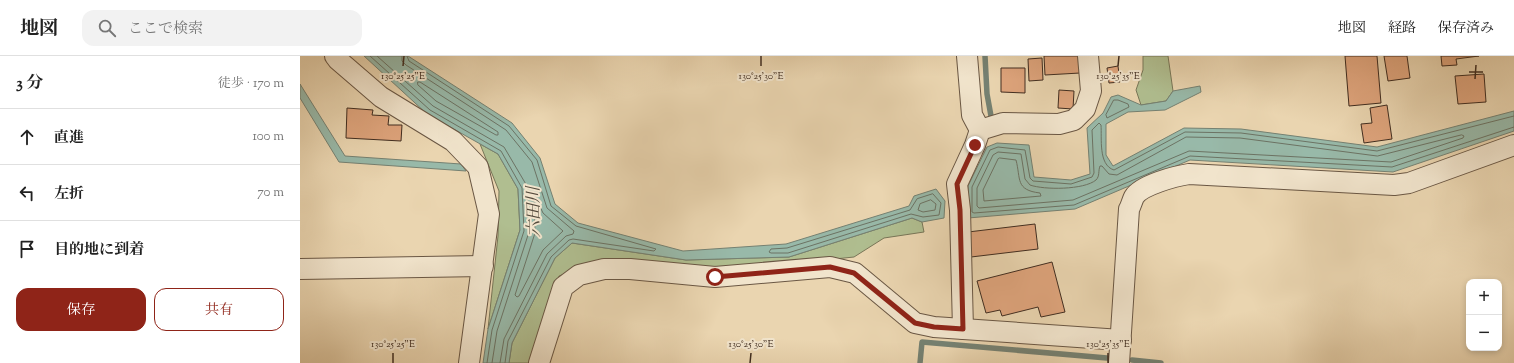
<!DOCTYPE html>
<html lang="ja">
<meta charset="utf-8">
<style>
body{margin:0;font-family:"Sorts Mill Goudy","Noto Serif JP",serif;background:#f2f2f2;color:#222}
.controls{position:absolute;right:12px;bottom:12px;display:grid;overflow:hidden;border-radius:8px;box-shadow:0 2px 6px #0003}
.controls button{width:36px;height:36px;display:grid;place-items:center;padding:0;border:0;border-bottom:1px solid #e0e0e0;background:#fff;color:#222;font:20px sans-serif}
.stop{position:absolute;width:12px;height:12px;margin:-9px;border:3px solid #8f2418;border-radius:50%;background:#fff}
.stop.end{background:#8f2418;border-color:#fff;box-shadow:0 1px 4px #0008}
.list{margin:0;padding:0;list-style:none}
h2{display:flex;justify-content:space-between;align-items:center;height:52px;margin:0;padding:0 16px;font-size:17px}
h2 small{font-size:13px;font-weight:400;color:#767676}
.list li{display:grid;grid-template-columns:26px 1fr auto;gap:12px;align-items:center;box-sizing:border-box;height:56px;padding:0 16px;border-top:1px solid #e0e0e0}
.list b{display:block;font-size:15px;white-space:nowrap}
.list em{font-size:13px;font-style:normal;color:#767676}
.actions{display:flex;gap:8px;padding:12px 16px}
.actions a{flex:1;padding:9px 0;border:1px solid #8f2418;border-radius:12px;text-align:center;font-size:14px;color:#8f2418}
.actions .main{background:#8f2418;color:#fff}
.icon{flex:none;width:22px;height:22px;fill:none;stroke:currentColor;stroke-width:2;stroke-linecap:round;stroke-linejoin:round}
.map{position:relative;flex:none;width:1214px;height:307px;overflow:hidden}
header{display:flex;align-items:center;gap:24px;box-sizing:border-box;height:56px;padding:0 20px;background:#fff;border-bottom:1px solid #e0e0e0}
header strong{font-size:19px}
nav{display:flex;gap:22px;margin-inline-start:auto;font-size:14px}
.search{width:280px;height:36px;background:#f2f2f2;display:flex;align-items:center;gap:10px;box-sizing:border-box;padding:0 14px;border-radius:12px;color:#767676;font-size:15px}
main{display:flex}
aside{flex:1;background:#fff}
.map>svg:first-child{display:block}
</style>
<header>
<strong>地図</strong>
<div class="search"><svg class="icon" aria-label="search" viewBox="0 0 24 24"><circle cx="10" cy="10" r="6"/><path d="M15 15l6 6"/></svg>ここで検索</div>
<nav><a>地図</a><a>経路</a><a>保存済み</a></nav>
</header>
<main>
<aside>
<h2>3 分<small>徒歩 · 170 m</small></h2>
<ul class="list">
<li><svg class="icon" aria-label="ahead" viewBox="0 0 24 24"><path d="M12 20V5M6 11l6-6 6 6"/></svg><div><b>直進</b></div><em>100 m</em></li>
<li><svg class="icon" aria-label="left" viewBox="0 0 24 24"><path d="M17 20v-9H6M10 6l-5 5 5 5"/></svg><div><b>左折</b></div><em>70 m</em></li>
<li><svg class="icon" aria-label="arrive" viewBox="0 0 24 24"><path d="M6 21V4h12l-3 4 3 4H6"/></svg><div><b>目的地に到着</b></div></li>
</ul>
<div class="actions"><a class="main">保存</a><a>共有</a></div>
</aside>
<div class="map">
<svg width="1214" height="307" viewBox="0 0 1214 307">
<rect width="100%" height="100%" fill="#ead5b0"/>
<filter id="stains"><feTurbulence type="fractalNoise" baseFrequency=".005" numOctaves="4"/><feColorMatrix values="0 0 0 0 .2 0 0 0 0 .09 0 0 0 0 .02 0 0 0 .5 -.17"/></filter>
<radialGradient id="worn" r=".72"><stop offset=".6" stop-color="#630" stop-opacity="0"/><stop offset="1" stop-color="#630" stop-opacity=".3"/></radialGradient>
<g fill="#b0be90" stroke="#787658">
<polygon points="843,0 868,0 873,35 866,45 841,49 836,34 843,14"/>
<polygon points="180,88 198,98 218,133 220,174 188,273 198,180 199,135"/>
<polygon points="612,162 622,166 624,176 584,182 554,201 419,215 300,205 259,220 229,307 209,307 212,287 255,202 272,187 386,204 489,201"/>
</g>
<g fill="#98b9a9" stroke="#758172">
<polygon points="64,0 108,0 212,67 240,102 255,148 278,167 383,195 486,188 609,150 614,140 636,133 645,145 644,162 622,166 612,162 489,201 386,204 272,187 255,202 212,287 209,307 183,307 188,273 220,174 218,133 198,98 127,58"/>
<polygon points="0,28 45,100 161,108 166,115 39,106 0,42"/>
<polygon points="900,30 901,36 865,54 828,56 806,68 806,99 813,110 884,72 941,73 1077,91 1214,55 1214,75 1093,116 890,104 775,153 668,162 668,130 687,91 697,87 729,89 734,121 771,124 790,118 787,72 803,57 811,41 818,39 841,49 866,45 873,35"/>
</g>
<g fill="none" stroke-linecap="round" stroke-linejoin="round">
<g stroke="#6c7364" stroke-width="1">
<polyline points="70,0 130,54 201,95 222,132 224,175 192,274 187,307"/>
<polyline points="77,0 133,50 204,91 227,130 229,176 197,275 192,307"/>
<polyline points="102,0 102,5 106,9 206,74 232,106 247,152 274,175 273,178 266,180 247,198 204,283 200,307"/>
<polyline points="107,0 109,5 209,70 237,104 251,150 276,170 356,193 354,195 273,183 269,184 251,201 208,285 205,307"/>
<polygon points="118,26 120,26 198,76 198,79 196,79 136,45 118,29"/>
<polygon points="814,44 818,44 828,48 829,51 807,62 806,59"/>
<path d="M1214,60L1077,95L941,77L885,76L814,114C798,109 802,82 801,69L799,67L792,74L794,117L792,121L771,128L733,125L730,122L725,94L698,91L690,94L672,131V156L674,157L774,149L890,100L1092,111L1214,71"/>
<path d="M1162,79L1164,80L1163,82L1091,106L889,95L773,144L679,152L677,150V132L693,99L698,96L721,98L725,123L730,129C744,134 784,134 796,124C800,120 798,115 800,110H802L809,118L817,119L886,81L940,82L1077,100Z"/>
<path d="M700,102L716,104C721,123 715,134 740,137L741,140L684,145L683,134L698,103Z"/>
<polygon points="633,138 641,147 639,159 623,161 611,158 488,197 471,197 469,196 471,193 487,192 610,154 617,143"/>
<polygon points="236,142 243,157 263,175 243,194 219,240 217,241 215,239 235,177 234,144"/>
<polygon points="631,144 636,148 635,154 623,156 618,154 620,148"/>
</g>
<g stroke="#758172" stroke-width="5.5">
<polyline points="685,0 687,38 691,60"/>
<polyline points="832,304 861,307"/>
<polyline points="620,307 622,286 807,302"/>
</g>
</g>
<g fill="#dea47c" stroke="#402d20">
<polygon points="744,0 779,0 780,17 745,19"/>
<polygon points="1045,0 1077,0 1081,47 1049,50"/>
<polygon points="1084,0 1107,0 1110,22 1088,25"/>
<polygon points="1141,0 1179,0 1156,3 1157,9 1142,10"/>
<polygon points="742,2 743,24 729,25 728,3"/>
<polygon points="818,10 820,26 809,27 807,12"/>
<polygon points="701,12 725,12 725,37 701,36"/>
<polygon points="1184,18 1186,46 1158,48 1155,20"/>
<polygon points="759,34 774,35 773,53 758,52"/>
<polygon points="1087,49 1092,83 1064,87 1061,68 1072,67 1070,52"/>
<polygon points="47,52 73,54 72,59 89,60 88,69 102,69 101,85 46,82"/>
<polygon points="735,168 738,193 671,201 668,176"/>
<polygon points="752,206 765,256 741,261 738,251 702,260 700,254 686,257 677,225"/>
</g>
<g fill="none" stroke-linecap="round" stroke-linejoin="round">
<g stroke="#6a5744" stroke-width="22">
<g id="minor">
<polyline points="35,0 38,4 81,41 153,85 178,111 189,158 169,307"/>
<polyline points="680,74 703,67 759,68 774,64 785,53 791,35 788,0"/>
<polyline points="0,213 183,210"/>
<polyline points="663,273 660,154 657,128 675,89 680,74 672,59 667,0"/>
<polyline points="239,307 263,231 279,219 304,213 330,213 415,221 530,211 555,217 615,267 634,271 821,284"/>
<path d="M819,307L829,153C831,150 832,145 834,141C841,129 876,120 889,118L1094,129L1109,127L1214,89"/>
</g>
</g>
<use href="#minor" stroke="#f1e4cc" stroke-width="20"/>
</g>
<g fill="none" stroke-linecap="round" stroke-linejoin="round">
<polyline stroke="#8f2418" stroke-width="5" points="415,221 530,211 554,217 615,267 634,271 663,273 660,154 657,128 675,89"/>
</g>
<path fill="none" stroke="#402d20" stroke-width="1.5" d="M103,10L104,0M461,10V0M818,10L819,0M1169,16H1183M1175,23L1176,9M93,307V297M450,307L451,297M808,307V297"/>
<g text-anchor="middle" stroke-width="4" stroke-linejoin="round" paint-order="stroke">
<g font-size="17" font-style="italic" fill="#52493b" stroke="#f1e4cc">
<text transform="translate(233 156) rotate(-91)" y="6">六田川</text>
</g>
</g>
<g font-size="10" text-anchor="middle" fill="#402d20" stroke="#f1e4cc" stroke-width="4" stroke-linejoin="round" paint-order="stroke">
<text x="103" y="23">130°25'25"E</text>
<text x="461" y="23">130°25'30"E</text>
<text x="818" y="23">130°25'35"E</text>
<text x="93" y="291">130°25'25"E</text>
<text x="451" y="291">130°25'30"E</text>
<text x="808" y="291">130°25'35"E</text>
</g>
<rect width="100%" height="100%" filter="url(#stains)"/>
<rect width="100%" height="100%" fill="url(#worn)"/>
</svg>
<div class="controls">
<button>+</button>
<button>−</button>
</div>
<div class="stop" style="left:415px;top:221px"></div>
<div class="stop end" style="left:675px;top:89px"></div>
</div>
</main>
